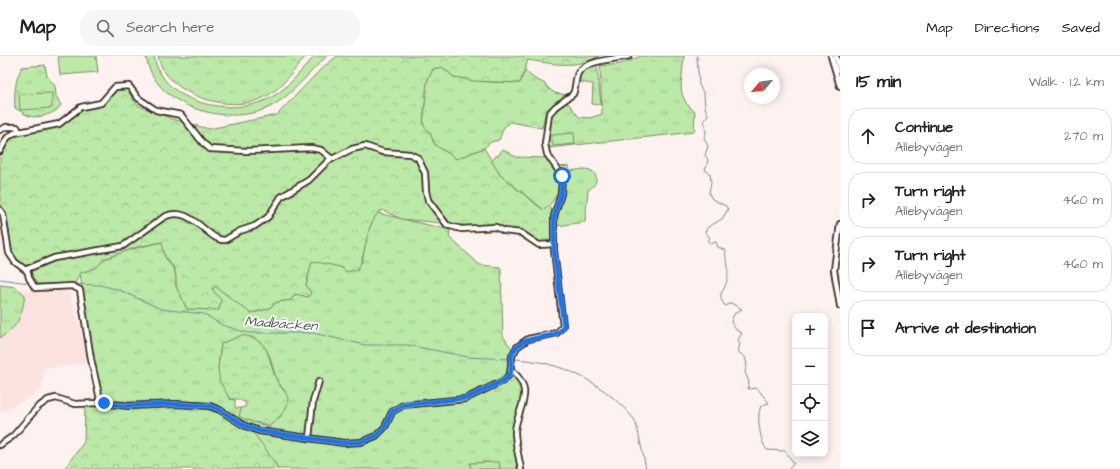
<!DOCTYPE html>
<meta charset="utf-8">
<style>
body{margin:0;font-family:"Architects Daughter",sans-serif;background:#f6f6f6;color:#202124}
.controls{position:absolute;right:12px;bottom:12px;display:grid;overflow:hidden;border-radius:8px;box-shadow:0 2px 10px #0003}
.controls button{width:36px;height:36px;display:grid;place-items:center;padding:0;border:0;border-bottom:1px solid #e0e0e0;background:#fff;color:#202124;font:20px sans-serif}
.compass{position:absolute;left:744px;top:12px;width:36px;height:36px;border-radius:50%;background:#fff;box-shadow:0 2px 10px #0003;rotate:241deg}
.stop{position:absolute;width:12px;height:12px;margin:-9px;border:3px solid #1a73e8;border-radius:50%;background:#fff}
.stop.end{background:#1a73e8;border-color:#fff;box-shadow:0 1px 4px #0008}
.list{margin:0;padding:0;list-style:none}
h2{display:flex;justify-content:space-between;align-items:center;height:52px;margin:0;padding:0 16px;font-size:17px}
h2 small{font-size:13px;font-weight:400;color:#757577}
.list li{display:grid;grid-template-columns:26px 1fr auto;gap:12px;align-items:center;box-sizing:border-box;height:56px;margin:0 8px 8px;padding:0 8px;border:1px solid #e0e0e0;border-radius:16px}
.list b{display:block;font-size:15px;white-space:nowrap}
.list p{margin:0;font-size:13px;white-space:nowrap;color:#757577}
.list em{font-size:13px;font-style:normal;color:#757577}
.icon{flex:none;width:22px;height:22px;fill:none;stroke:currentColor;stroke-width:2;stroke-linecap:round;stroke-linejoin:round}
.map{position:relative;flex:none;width:840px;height:413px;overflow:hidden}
header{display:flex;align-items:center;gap:24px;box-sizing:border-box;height:56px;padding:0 20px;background:#fff;border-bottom:1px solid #e0e0e0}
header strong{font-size:19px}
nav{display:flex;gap:22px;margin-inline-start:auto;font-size:14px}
.search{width:280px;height:36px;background:#f6f6f6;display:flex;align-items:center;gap:10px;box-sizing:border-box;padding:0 14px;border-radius:16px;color:#757577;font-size:15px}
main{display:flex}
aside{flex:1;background:#fff}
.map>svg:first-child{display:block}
</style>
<header>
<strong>Map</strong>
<div class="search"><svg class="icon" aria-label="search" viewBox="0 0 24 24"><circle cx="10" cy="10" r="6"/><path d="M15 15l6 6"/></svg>Search here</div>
<nav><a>Map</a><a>Directions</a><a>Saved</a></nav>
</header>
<main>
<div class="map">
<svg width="840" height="413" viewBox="0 0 840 413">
<defs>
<pattern id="grass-tufts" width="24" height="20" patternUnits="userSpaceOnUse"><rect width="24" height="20" fill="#bbe9a7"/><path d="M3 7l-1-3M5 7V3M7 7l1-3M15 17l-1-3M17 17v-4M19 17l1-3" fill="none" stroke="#a2c88f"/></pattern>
<pattern id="forest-crowns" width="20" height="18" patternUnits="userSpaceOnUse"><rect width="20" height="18" fill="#bbe9a7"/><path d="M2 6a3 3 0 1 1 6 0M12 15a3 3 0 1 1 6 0" fill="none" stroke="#a2c88f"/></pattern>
</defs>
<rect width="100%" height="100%" fill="#fef2f1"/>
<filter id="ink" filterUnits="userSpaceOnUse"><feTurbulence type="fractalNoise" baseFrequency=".025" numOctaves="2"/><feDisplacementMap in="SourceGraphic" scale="8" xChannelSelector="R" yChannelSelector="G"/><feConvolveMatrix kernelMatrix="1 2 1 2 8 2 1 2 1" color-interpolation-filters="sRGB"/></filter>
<g filter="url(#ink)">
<polygon fill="#fde3e0" points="0,227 26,234 68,233 82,276 87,308 44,312 42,334 0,357"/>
<g fill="url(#grass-tufts)" stroke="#7b8a62">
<path d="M158,0H306C291,17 284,31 263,42C230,58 165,39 158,0Z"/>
<polygon points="641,0 684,0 681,29 682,38 686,47 695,56 694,76 548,92 552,59 565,47 569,48 579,61 590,62 602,58 600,10 620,8"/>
<path d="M45,9L47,20L55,30L56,40L61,49C57,58 37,63 29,60C24,58 19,54 15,52C14,39 15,23 22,11Z"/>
<polygon points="442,11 454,21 491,26 520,27 525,14 532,21 545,28 549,33 555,37 567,39 546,54 542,72 511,66 504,71 499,84 491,86 484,92 457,103 435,89 430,77 423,69 427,25 433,13"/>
<path d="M597,11L601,49L592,48L593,28L578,26C580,14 586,13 597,11Z"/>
<path d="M502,93L516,101L547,102C562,121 564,137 544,154L500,119L491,106L496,100L499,99Z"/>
<path d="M569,110L570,115C576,114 585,112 590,114C601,119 596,130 588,134L585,166L557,170C557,150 571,129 560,111Z"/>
<path d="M377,157L450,174L449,181L480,209L500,211L501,214L503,280L512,293L508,305L521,335V344L512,374L518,413H279L253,378V374L268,377L270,369L281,360L285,335C267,317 278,293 251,281L221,288L218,313L230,343L235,344V352H241L253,366L268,370L267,374L246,368L210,347L187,345L130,346L101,343L90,293L80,217C90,214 95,207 104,203C123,195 143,190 163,186L165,201L173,212L176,220V230L187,253H219L212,234L215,230L251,257L268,253L277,246L291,244L295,238L311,237L306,229L312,204L340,211L347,216L362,206L367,177Z"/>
<path d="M0,229L16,231L25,239C21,261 20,269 0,282Z"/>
</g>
<g fill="url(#forest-crowns)" stroke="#7b8a62">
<path d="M337,0H599C577,13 552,8 528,4L520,27L474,25L454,21L442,11L433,13L427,25L423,69L430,77L435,89L457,103L484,92L500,119L538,150L544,154L549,150L552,155L551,186L537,187L521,175L513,174L401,163L382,154C365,164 367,198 358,213L347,216L340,211L312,205L306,229L311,237L308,241L295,238L291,244L277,246L268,253L250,257L215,230L212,233L221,244L219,254L187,253L176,230V220L174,212L165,201L162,186L137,191L104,203L96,212L80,217L75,227L35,230L25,211L11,198L6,160L0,151V100L3,93L11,82L18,78L57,71L81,53L102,49L115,32L127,31L133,44L140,50L172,63L209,73L277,59L321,13Z"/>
<path d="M242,279C274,285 266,304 278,327C281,333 288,336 288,345C287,355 277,363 270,369L253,366L239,361L241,352L245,351L246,347L238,343H230L220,326L218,313L221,288Z"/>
<path d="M86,349C135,349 212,340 250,374C260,383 271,402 279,413H64L84,386L85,352Z"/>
</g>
<g fill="#bbe9a7" stroke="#7b8a62">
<polygon points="58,0 96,0 98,16 60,19"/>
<path d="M146,0H154C162,48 232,62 270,42C289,32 301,14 315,0H327C308,17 293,39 270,51C228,72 153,51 146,0Z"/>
<polygon points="52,37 52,52 20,54 19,38"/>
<polygon points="574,77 575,88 553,90 552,79"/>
<polygon points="499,406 500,413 471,413 470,407"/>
</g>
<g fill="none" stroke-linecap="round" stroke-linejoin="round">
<g stroke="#698a97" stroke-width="1">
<path d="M697,0L699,29L704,38L705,51L708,59L704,64L706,76L704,82L708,90L705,99L708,104L705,114L710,118L711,126L709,137L712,143L726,150L728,153L722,163L708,171L705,176L710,182L708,185L710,188L716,186L718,191L726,195C724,202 728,204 728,211C729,219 726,232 721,237V243L725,250L731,247L742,253L734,258L731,266L736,274L742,277L738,284L740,288L738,296L745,301L747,309L745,316L749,326L748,333L757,332L769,347L761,350C756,360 760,386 767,394L785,395L794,407L789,413"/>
<polyline points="0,223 29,227"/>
<polyline points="34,228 63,228"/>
<polyline points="72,228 99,229 117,233 161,253 204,258 222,269 248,277 313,277 365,289 408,289 468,301 509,303"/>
<path d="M514,303C561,305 603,326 634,363C637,367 644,404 646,413"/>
</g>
<g stroke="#3b2a1e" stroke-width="8">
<g id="minor">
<polyline points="831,0 840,30"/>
<polyline points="836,0 840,14"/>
<polyline points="0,74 6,71 17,71 19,75"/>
<polyline points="0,95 7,82 14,77 59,68 81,51 101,47 115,31 129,30 138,42 156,54 181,59 203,87 210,93 247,95 311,92 321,94 332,103"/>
<polyline points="0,154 3,158 9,197 15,206 27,215"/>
<polyline points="840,168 834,214 840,250"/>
<path d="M511,314C537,335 517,352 515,375C515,388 519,401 521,413"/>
<path d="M99,347V339L91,303L80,234L72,230L35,232L29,222L27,213L54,202L123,190L164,161C191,147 208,186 225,184L240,175L255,170L268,161L281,141L309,124L328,105L352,93L365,90L383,96L410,98L418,102L425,117L426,135L428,144L447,169L461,173L496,171L504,175L521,177L539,189L554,188"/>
<polyline points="309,382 313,345 319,325"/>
<path d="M0,389L13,380L38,351L48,344L56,342L75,348L99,347L129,350L175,348L210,350L220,354L243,369L259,375L344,387L361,386L376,380L385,371L392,356L403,349L465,343L503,325L510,318L512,300L517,291L528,283L557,277L563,270L554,194V160L561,138L562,120L547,98L545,88L549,58L555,51L573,38C576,32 575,23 578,17C585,4 616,3 629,0"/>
</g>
</g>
<use href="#minor" stroke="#fff" stroke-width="4.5"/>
</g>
</g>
<g fill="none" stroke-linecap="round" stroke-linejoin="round" filter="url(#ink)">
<path stroke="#1a73e8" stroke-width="5" d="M104,347L125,350L175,348L210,350L220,354L243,369L259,375L344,387L361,386L376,380L385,371L392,356L403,349L467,342L503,325L510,318C513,310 509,303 513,296C525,275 556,287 564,270L554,194V160L561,138L562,120"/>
</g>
<g text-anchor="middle" stroke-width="3.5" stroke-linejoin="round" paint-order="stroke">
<g font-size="14" font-style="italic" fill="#525a5b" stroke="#fff">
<text transform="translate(281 267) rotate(4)" y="5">Madbäcken</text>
</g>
</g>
</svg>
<div class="controls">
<button>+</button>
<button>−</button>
<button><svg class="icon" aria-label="locate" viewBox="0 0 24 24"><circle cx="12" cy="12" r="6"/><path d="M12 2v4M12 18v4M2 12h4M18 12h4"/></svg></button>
<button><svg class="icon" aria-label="layers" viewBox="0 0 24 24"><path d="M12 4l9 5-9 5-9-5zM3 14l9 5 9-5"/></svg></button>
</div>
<svg class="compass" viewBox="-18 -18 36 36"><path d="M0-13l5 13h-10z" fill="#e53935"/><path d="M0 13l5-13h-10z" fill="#757577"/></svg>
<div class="stop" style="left:562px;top:120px"></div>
<div class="stop end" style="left:104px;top:347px"></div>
</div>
<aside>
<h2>15 min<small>Walk · 1.2 km</small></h2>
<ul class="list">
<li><svg class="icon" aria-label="ahead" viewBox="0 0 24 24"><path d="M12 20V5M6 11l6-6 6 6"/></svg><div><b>Continue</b><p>Allebyvägen</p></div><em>270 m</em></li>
<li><svg class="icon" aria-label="right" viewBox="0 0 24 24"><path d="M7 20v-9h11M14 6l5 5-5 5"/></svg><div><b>Turn right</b><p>Allebyvägen</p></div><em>460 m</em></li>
<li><svg class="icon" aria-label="right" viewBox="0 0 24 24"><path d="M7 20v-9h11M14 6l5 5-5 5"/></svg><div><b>Turn right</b><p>Allebyvägen</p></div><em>460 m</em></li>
<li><svg class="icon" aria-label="arrive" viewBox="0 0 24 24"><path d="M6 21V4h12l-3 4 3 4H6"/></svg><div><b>Arrive at destination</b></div></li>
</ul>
</aside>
</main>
